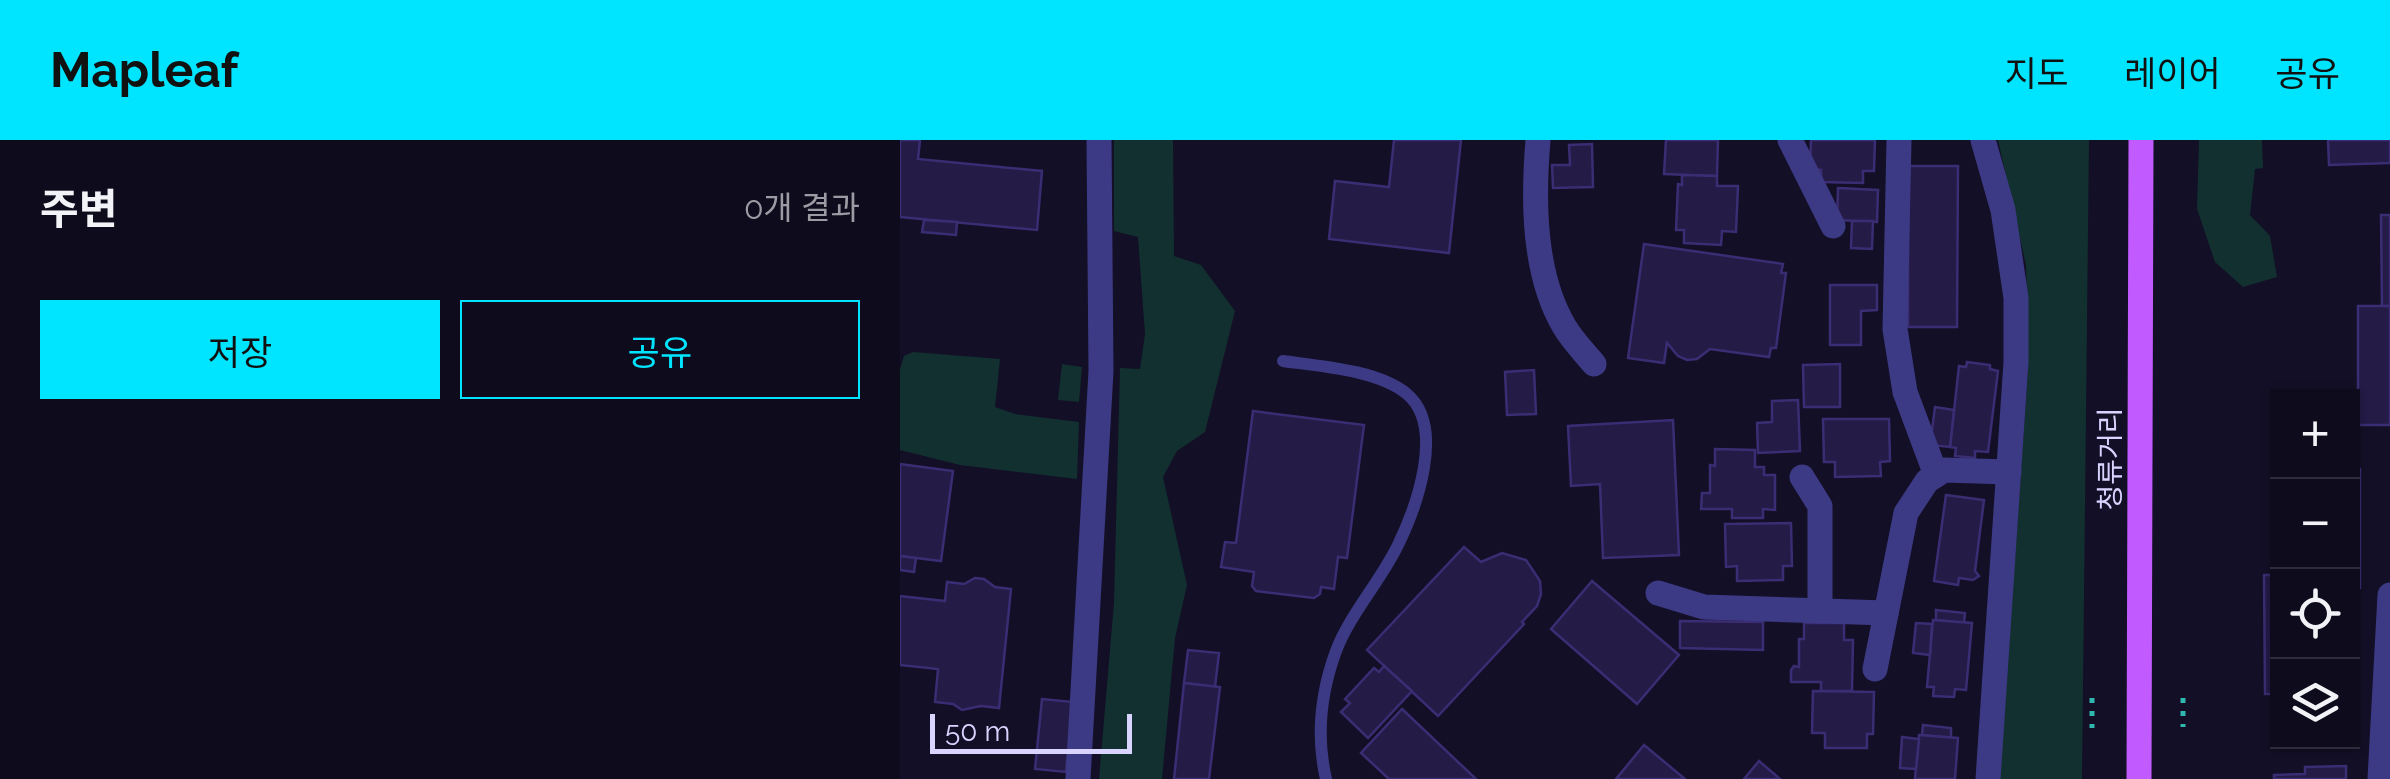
<!DOCTYPE html>
<html lang="ko">
<meta charset="utf-8">
<style>
body{margin:0;font-family:Raleway,"Noto Sans KR",sans-serif;background:#171425;color:#f1f3f6}
.controls{position:absolute;right:30px;bottom:30px;display:grid;overflow:hidden;border-radius:0px;box-shadow:0 2px 8px #0004}
.controls button{width:90px;height:90px;display:grid;place-items:center;padding:0;border:0;border-bottom:2px solid #2e2b3b;background:#0e0b1c;color:#f1f3f6;font:50px sans-serif}
.scale{position:absolute;left:30px;bottom:25px;width:202px;box-sizing:border-box;padding-left:10px;border:5px solid #d9d4ff;border-top:0;font-size:28px;line-height:35px;white-space:nowrap;color:#d9d4ff;-webkit-text-stroke:8px #130f26;paint-order:stroke}
.list{margin:0;padding:0;list-style:none}
h2{display:flex;justify-content:space-between;align-items:center;height:130px;margin:0;padding:0 40px;font-size:42px}
h2 small{font-size:32px;font-weight:400;color:#9b9ba3}
.actions{display:flex;gap:20px;padding:30px 40px}
.actions a{flex:1;padding:22px 0;border:2px solid #00e5ff;border-radius:0px;text-align:center;font-size:35px;color:#00e5ff}
.actions .main{background:#00e5ff;color:#111}
.icon{flex:none;width:55px;height:55px;fill:none;stroke:currentColor;stroke-width:2;stroke-linecap:round;stroke-linejoin:round}
.map{position:relative;flex:none;width:1490px;height:639px;overflow:hidden}
header{display:flex;align-items:center;gap:60px;box-sizing:border-box;height:140px;padding:0 50px;background:#00e5ff;color:#111}
header strong{font-size:48px}
nav{display:flex;gap:55px;margin-inline-start:auto;font-size:35px}
main{display:flex}
aside{flex:1;background:#0e0b1c}
.map>svg:first-child{display:block}
</style>
<header>
<strong>Mapleaf</strong>
<nav><a>지도</a><a>레이어</a><a>공유</a></nav>
</header>
<main>
<aside>
<h2>주변<small>0개 결과</small></h2>
<ul class="list">
</ul>
<div class="actions"><a class="main">저장</a><a>공유</a></div>
</aside>
<div class="map">
<svg width="1490" height="639" viewBox="0 0 1490 639">
<rect width="100%" height="100%" fill="#130f26"/>
<g fill="#12302f">
<polygon points="214,0 273,0 274,116 301,125 335,171 305,292 277,311 263,337 287,445 275,498 262,639 199,639 214,463 220,228 240,229 245,194 238,97 214,91"/>
<polygon points="1098,0 1189,0 1182,639 1100,639 1128,229 1126,125"/>
<polygon points="1299,0 1362,0 1363,28 1355,29 1350,75 1370,96 1377,137 1343,147 1315,122 1297,69"/>
<polygon points="13,212 100,219 95,267 115,274 179,282 177,339 60,325 0,310 0,229 4,216"/>
<polygon points="162,224 182,227 179,262 158,260"/>
</g>
<g fill="#241b47" stroke="#3b2d73" stroke-width="2.5">
<polygon points="0,0 20,0 18,19 142,31 137,90 0,77"/>
<polygon points="494,0 561,0 549,113 429,99 435,41 489,47"/>
<polygon points="766,0 818,0 817,36 764,34"/>
<polygon points="911,0 975,0 974,31 963,31 963,43 921,42 921,30 910,29"/>
<polygon points="1428,0 1490,0 1490,23 1429,25"/>
<polygon points="692,4 693,47 653,48 652,25 670,25 669,5"/>
<polygon points="1008,26 1058,26 1057,187 1008,187"/>
<polygon points="782,35 817,36 817,46 838,46 836,92 822,91 821,105 784,103 784,90 776,90 778,44 782,45"/>
<polygon points="938,48 978,50 977,82 937,80"/>
<polygon points="1481,75 1490,75 1490,166 1482,166"/>
<polygon points="24,80 57,82 56,95 22,92"/>
<polygon points="952,81 973,81 972,109 951,108"/>
<polygon points="744,104 883,124 881,133 886,133 876,208 871,208 869,217 810,209 797,219 787,220 778,216 767,203 764,223 728,218"/>
<polygon points="930,145 977,145 977,170 961,171 961,205 930,205"/>
<rect x="1458" y="166" width="32" height="119"/>
<polygon points="1067,222 1090,225 1090,229 1098,231 1088,312 1075,311 1075,318 1055,316 1056,308 1050,307 1059,226 1066,227"/>
<polygon points="940,224 940,267 904,267 903,225"/>
<polygon points="634,230 636,274 607,275 605,232"/>
<polygon points="898,260 900,311 858,313 857,283 872,282 872,261"/>
<polygon points="1035,267 1054,270 1050,307 1030,305"/>
<polygon points="353,271 464,285 447,418 438,417 434,449 421,447 420,454 414,458 356,451 352,446 354,432 321,427 325,402 336,403"/>
<polygon points="923,279 989,279 990,321 980,322 981,336 935,337 935,322 924,322"/>
<polygon points="773,280 779,415 703,418 700,344 671,346 668,286"/>
<polygon points="815,309 855,310 855,327 864,327 864,335 875,335 875,370 863,369 863,378 832,378 832,369 801,369 802,353 810,353 810,325 815,326"/>
<polygon points="0,324 53,331 41,421 0,416"/>
<polygon points="1452,329 1460,329 1460,448 1452,449"/>
<polygon points="1046,355 1084,360 1075,431 1079,436 1073,440 1059,438 1058,445 1034,441"/>
<polygon points="891,383 892,426 883,426 883,440 837,441 837,426 826,427 825,384"/>
<polygon points="564,407 581,422 602,413 626,420 640,441 641,454 637,466 622,482 624,484 538,576 467,510"/>
<polygon points="0,416 16,418 14,432 0,430"/>
<polygon points="1364,435 1378,435 1378,554 1365,554"/>
<polygon points="75,438 84,439 95,447 111,449 99,568 81,566 62,570 53,564 35,562 38,529 0,525 0,456 45,461 47,442 64,444"/>
<polygon points="692,441 779,515 737,564 651,489"/>
<polygon points="1036,470 1065,473 1064,483 1036,480"/>
<polygon points="1033,480 1072,483 1066,550 1055,549 1054,557 1033,556 1034,547 1027,547"/>
<polygon points="780,481 863,482 863,510 780,508"/>
<polygon points="904,483 944,483 944,500 953,500 952,551 921,551 921,542 891,542 891,530 894,526 899,527 899,499 904,499"/>
<polygon points="1016,483 1032,484 1030,515 1013,513"/>
<polygon points="288,510 319,513 315,547 284,543"/>
<polygon points="484,526 512,551 468,598 441,572 450,563 445,559 474,528 479,532"/>
<polygon points="284,543 320,547 309,639 274,639"/>
<polygon points="913,551 974,552 973,594 967,594 967,608 925,608 925,593 912,593"/>
<polygon points="142,559 173,562 166,632 135,629"/>
<polygon points="502,569 576,639 489,639 461,613"/>
<polygon points="1023,585 1051,588 1051,598 1022,595"/>
<polygon points="1019,595 1058,598 1055,639 1015,639"/>
<polygon points="1002,597 1019,599 1016,629 1000,628"/>
<polygon points="744,605 785,639 716,639"/>
<polygon points="859,621 880,639 844,639"/>
<polygon points="1446,626 1446,639 1374,639 1374,635 1405,634 1405,627"/>
</g>
<g fill="none" stroke-linecap="round" stroke-linejoin="round">
<g stroke="#2fb8b0" stroke-width="5" stroke-dasharray="5 8" stroke-linecap="butt">
<polyline points="1192,558 1192,588"/>
<polyline points="1283,558 1283,587"/>
</g>
<path stroke="#3d3a85" stroke-width="12" d="M383,221C419,226 478,230 507,254C546,287 516,368 498,405C480,442 450,474 436,511C421,552 416,596 426,639"/>
<g stroke="#3d3a85" stroke-width="25">
<path d="M638,0C633,60 633,133 664,186C672,200 684,212 694,224"/>
<polyline points="890,0 933,86"/>
<polyline points="999,0 995,189 1005,252 1036,335"/>
<polyline points="1083,0 1103,70 1116,158 1116,222 1088,639"/>
<polyline points="902,337 920,366 920,471"/>
<polyline points="758,453 804,467 986,473"/>
<polyline points="975,529 1006,373 1027,341 1044,330 1109,332"/>
<polyline points="178,639 201,231 199,0"/>
<polyline points="1480,639 1490,455"/>
</g>
<polyline stroke="#c25bff" stroke-width="25" points="1239,639 1241,0"/>
</g>
<g text-anchor="middle" stroke-width="9" stroke-linejoin="round" paint-order="stroke">
<g font-size="28" fill="#d9d4ff" stroke="#130f26">
<text transform="translate(1210 319) rotate(-90)" y="10">청류거리</text>
</g>
</g>
</svg>
<div class="controls">
<button>+</button>
<button>−</button>
<button><svg class="icon" aria-label="locate" viewBox="0 0 24 24"><circle cx="12" cy="12" r="6"/><path d="M12 2v4M12 18v4M2 12h4M18 12h4"/></svg></button>
<button><svg class="icon" aria-label="layers" viewBox="0 0 24 24"><path d="M12 4l9 5-9 5-9-5zM3 14l9 5 9-5"/></svg></button>
</div>
<div class="scale">50 m</div>
</div>
</main>
